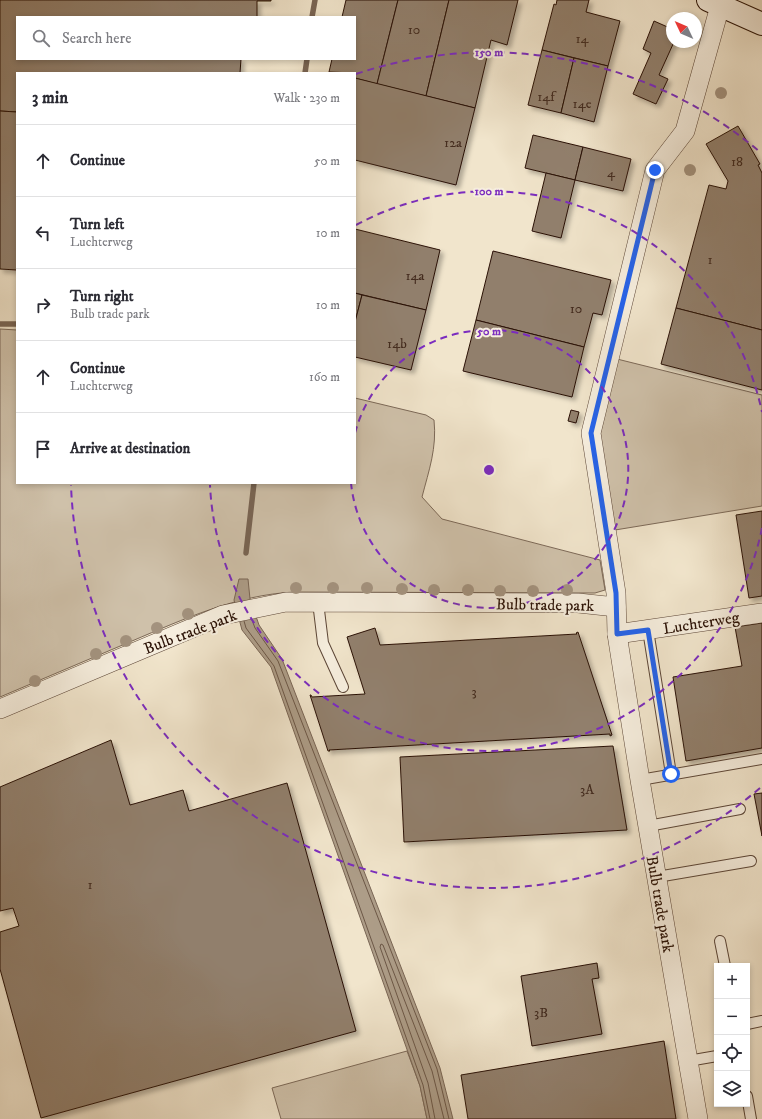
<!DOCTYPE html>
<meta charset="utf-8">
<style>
body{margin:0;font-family:"IM FELL DW Pica",serif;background:#f2f2f3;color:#2b2b33}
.controls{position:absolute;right:12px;bottom:12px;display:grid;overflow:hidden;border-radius:0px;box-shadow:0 2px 6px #0003}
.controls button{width:36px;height:36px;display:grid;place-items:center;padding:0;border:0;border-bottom:1px solid #e1e1e2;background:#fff;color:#2b2b33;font:20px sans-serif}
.compass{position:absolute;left:666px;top:12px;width:36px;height:36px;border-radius:50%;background:#fff;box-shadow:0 2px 6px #0003;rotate:314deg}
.stop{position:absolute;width:12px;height:12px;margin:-9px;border:3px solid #2563eb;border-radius:50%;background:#fff}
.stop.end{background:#2563eb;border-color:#fff;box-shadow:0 1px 4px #0008}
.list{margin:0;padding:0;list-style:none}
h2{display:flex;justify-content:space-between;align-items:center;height:52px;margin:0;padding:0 16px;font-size:17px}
h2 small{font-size:13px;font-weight:400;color:#7c7c81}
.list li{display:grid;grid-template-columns:26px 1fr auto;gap:12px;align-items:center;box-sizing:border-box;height:72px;padding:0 16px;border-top:1px solid #e1e1e2}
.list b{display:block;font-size:15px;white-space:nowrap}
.list p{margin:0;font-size:13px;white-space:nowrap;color:#7c7c81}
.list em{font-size:13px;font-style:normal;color:#7c7c81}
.icon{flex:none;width:22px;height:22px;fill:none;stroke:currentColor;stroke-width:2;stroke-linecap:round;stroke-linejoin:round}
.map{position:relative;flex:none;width:762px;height:1119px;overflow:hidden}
.search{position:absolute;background:#fff;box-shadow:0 2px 6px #0003;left:16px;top:16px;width:340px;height:44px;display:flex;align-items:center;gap:10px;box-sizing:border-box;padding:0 14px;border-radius:0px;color:#7c7c81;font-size:15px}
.panel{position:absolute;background:#fff;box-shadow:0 2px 6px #0003;left:16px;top:72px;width:340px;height:412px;border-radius:0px}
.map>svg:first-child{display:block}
</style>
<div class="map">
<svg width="762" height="1119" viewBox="0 0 762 1119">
<defs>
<filter id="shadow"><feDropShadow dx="3.5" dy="3.5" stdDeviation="2" flood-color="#0004"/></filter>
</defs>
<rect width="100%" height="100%" fill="#f1e5cc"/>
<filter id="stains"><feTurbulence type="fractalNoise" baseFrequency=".005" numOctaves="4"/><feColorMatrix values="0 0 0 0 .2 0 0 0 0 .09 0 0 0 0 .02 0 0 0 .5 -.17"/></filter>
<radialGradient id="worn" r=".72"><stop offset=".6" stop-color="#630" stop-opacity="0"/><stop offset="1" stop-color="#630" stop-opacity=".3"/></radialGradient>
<g fill="#cfc1aa" stroke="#7c6958">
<path d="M0,329L17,330V483H355V398L426,415L434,420C437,448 429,470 422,497L442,519L600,560L605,590L595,593L294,592C236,595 184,619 132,641C88,660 44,678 0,697Z"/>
<polygon points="617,359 762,395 762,506 615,530 599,439"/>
<polygon points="407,1051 420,1086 427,1119 281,1119 272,1088"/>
</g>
<polygon fill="#ad9d88" stroke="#796554" points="239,579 248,579 250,599 259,625 282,659 440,1068 453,1119 427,1119 420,1086 271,667 242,630 234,600"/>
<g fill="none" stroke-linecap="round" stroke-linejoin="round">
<g stroke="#6c5746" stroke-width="1">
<polyline points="252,620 255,628 278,661 437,1069 449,1119"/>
<polyline points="244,621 246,628 274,666 423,1085 430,1119"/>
<polyline points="435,1119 428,1083 380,947 381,944 383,945 432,1071 444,1119"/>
</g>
<g stroke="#796554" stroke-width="5.5">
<polyline points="312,17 315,0"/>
<polyline points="305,73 307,59"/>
<polyline points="0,324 17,324"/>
<polyline points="246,553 254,483"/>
</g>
</g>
<g fill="#917f6c" stroke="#2a1105" filter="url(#shadow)">
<polygon points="0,0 271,0 271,1 257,1 257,17 17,17 17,59 241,59 240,73 17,73 17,112 0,111"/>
<polygon points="346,0 398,0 377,84 355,78 355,73 329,72 332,59 355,59 355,17 342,17"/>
<polygon points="398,0 449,0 426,96 377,84"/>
<polygon points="449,0 518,0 507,45 491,40 475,108 426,96"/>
<polygon points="557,0 589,0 586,12 620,21 608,66 542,50 554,4 556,5"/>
<polygon points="654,21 672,29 672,42 674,42 659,75 668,79 656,104 633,94 651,53 643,49"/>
<polygon points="542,50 574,58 561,113 528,105"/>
<polygon points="574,58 608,66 594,122 561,113"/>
<polygon points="355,78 475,108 456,185 355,160"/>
<polygon points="0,111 17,112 17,270 0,269"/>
<polygon points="738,126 760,164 758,165 762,173 762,330 676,308 709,185 726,189 728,181 706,144"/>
<polygon points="533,135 583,147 575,180 525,168"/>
<polygon points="583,147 631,159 623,191 575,180"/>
<polygon points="546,173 575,180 561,238 532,231"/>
<polygon points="355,229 440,250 426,310 355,293"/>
<polygon points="493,251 611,280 602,315 593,313 584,347 476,320"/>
<polygon points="355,293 362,295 355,322"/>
<polygon points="362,295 426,310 411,370 355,357 355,322"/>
<polygon points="676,308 762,330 762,390 661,364"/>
<polygon points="476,320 584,347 572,397 463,371"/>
<polygon points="571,410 579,412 576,423 568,421"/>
<polygon points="762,511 762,596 749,598 736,515"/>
<polygon points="762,623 762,748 686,761 673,677 742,666 735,627"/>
<polygon points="375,628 380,645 577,634 576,633 578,632 612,735 610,736 610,734 329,750 330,751 328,751 310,695 311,695 312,697 365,694 347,637"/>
<polygon points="111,740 130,805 183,790 189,811 287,783 356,1031 41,1118 0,969 0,932 19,926 13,908 0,911 0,787"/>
<polygon points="613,746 627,830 404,842 400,757"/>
<polygon points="762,793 762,836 754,794"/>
<polygon points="597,963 599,978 592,979 602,1034 532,1046 521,976"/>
<polygon points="664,1041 676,1119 468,1119 461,1075"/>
</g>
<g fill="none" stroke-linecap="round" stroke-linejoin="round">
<g stroke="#5c4637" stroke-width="12">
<g id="service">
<polyline points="318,602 323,643 343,687"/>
<polyline points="648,630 671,774"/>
<polyline points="640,780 762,759"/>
<polyline points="648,826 740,809"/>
<polyline points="657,877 751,861"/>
<polyline points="720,941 725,966"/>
<polyline points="747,1024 762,1021"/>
<polyline points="688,1061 717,1056"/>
<polyline points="747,1096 751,1119"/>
</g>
</g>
<g stroke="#5c4637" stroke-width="20">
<g id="minor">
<polyline points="617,634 762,613"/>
<polyline points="0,709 223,615 286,602 578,603 616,607"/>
<polyline points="698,1119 640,780 617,634 616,593 591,433 655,170 685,131 720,6"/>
</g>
</g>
<g stroke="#2a1105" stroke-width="24">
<polyline id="secondary" points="708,0 762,24"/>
</g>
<use href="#service" stroke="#f6eede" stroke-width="10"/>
<use href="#minor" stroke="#f6eede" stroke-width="19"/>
<use href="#secondary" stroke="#f6eede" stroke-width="22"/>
</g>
<g fill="#a3927e">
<circle cx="721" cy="93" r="6"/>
<circle cx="690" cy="170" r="6"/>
<circle cx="296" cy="588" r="6"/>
<circle cx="333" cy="588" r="6"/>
<circle cx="367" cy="588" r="6"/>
<circle cx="402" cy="589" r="6"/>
<circle cx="434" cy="590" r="6"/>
<circle cx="468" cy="590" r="6"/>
<circle cx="567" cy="590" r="6"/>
<circle cx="500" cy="591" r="6"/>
<circle cx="533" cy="591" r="6"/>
<circle cx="188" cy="614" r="6"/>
<circle cx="157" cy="628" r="6"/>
<circle cx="126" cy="641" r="6"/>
<circle cx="96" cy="654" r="6"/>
<circle cx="35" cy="681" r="6"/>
</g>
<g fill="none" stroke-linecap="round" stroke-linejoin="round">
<polyline stroke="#2563eb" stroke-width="5" points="655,170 591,433 616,593 617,634 648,630 671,774"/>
</g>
<g fill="none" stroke="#7b2cbf" stroke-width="2" stroke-dasharray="7 5">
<path d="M355 433A139 139 0 1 1 351 483"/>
<path d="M762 528A279 279 0 0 1 210 485M356 225A279 279 0 0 1 762 412"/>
<path d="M760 788A418 418 0 0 1 71 485M356 74A418 418 0 0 1 760 152"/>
</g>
<g text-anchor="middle" stroke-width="4" stroke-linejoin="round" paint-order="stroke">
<g font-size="14" fill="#442c1f">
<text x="414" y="34">10</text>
<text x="582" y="43">14</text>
<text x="546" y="101">14f</text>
<text x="582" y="108">14e</text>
<text x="453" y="147">12a</text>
<text x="737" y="166">18</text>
<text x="611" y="177">4</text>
<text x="710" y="264">1</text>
<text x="415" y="280">14a</text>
<text x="576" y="313">10</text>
<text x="397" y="348">14b</text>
<text x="474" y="696">3</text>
<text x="587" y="794">3A</text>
<text x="90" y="889">1</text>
<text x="541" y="1017">3B</text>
</g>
<g font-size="16" fill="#2a1105" stroke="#f6eede">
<text transform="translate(545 604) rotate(1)" y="6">Bulb trade park</text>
<text transform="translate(701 622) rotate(-9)" y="6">Luchterweg</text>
<text transform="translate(190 631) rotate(-21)" y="6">Bulb trade park</text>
<text transform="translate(661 904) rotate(80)" y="6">Bulb trade park</text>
</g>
</g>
<circle cx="489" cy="470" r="6" fill="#7b2cbf" stroke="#f6eede" stroke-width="2"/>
<g font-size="12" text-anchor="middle" font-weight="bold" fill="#7b2cbf" stroke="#f6eede" stroke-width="4" stroke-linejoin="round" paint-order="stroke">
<text x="489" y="56">150 m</text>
<text x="489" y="195">100 m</text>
<text x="489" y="335">50 m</text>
</g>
<rect width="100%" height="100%" filter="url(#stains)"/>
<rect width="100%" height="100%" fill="url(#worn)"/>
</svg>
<div class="controls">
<button>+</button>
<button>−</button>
<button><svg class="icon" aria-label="locate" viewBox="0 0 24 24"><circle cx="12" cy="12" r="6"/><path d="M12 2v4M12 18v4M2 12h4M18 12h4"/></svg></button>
<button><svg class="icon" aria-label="layers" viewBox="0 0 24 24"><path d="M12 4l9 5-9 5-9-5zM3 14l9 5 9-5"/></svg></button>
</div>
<svg class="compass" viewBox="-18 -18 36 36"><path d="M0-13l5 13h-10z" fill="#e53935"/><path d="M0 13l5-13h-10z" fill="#7c7c81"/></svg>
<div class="stop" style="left:671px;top:774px"></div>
<div class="stop end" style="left:655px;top:170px"></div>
<div class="search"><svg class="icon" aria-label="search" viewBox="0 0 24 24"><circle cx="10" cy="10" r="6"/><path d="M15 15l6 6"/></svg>Search here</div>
<section class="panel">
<h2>3 min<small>Walk · 230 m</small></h2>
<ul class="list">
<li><svg class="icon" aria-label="ahead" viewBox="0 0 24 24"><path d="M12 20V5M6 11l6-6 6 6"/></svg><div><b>Continue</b></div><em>50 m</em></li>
<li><svg class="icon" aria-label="left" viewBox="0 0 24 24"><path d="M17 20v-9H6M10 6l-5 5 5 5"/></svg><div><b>Turn left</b><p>Luchterweg</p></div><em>10 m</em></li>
<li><svg class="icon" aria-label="right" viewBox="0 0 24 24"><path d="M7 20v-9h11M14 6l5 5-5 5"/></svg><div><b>Turn right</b><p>Bulb trade park</p></div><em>10 m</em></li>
<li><svg class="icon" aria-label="ahead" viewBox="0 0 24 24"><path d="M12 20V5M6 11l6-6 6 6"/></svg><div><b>Continue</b><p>Luchterweg</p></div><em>160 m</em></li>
<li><svg class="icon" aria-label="arrive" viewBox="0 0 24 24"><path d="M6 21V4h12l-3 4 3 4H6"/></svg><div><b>Arrive at destination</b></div></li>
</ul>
</section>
</div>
